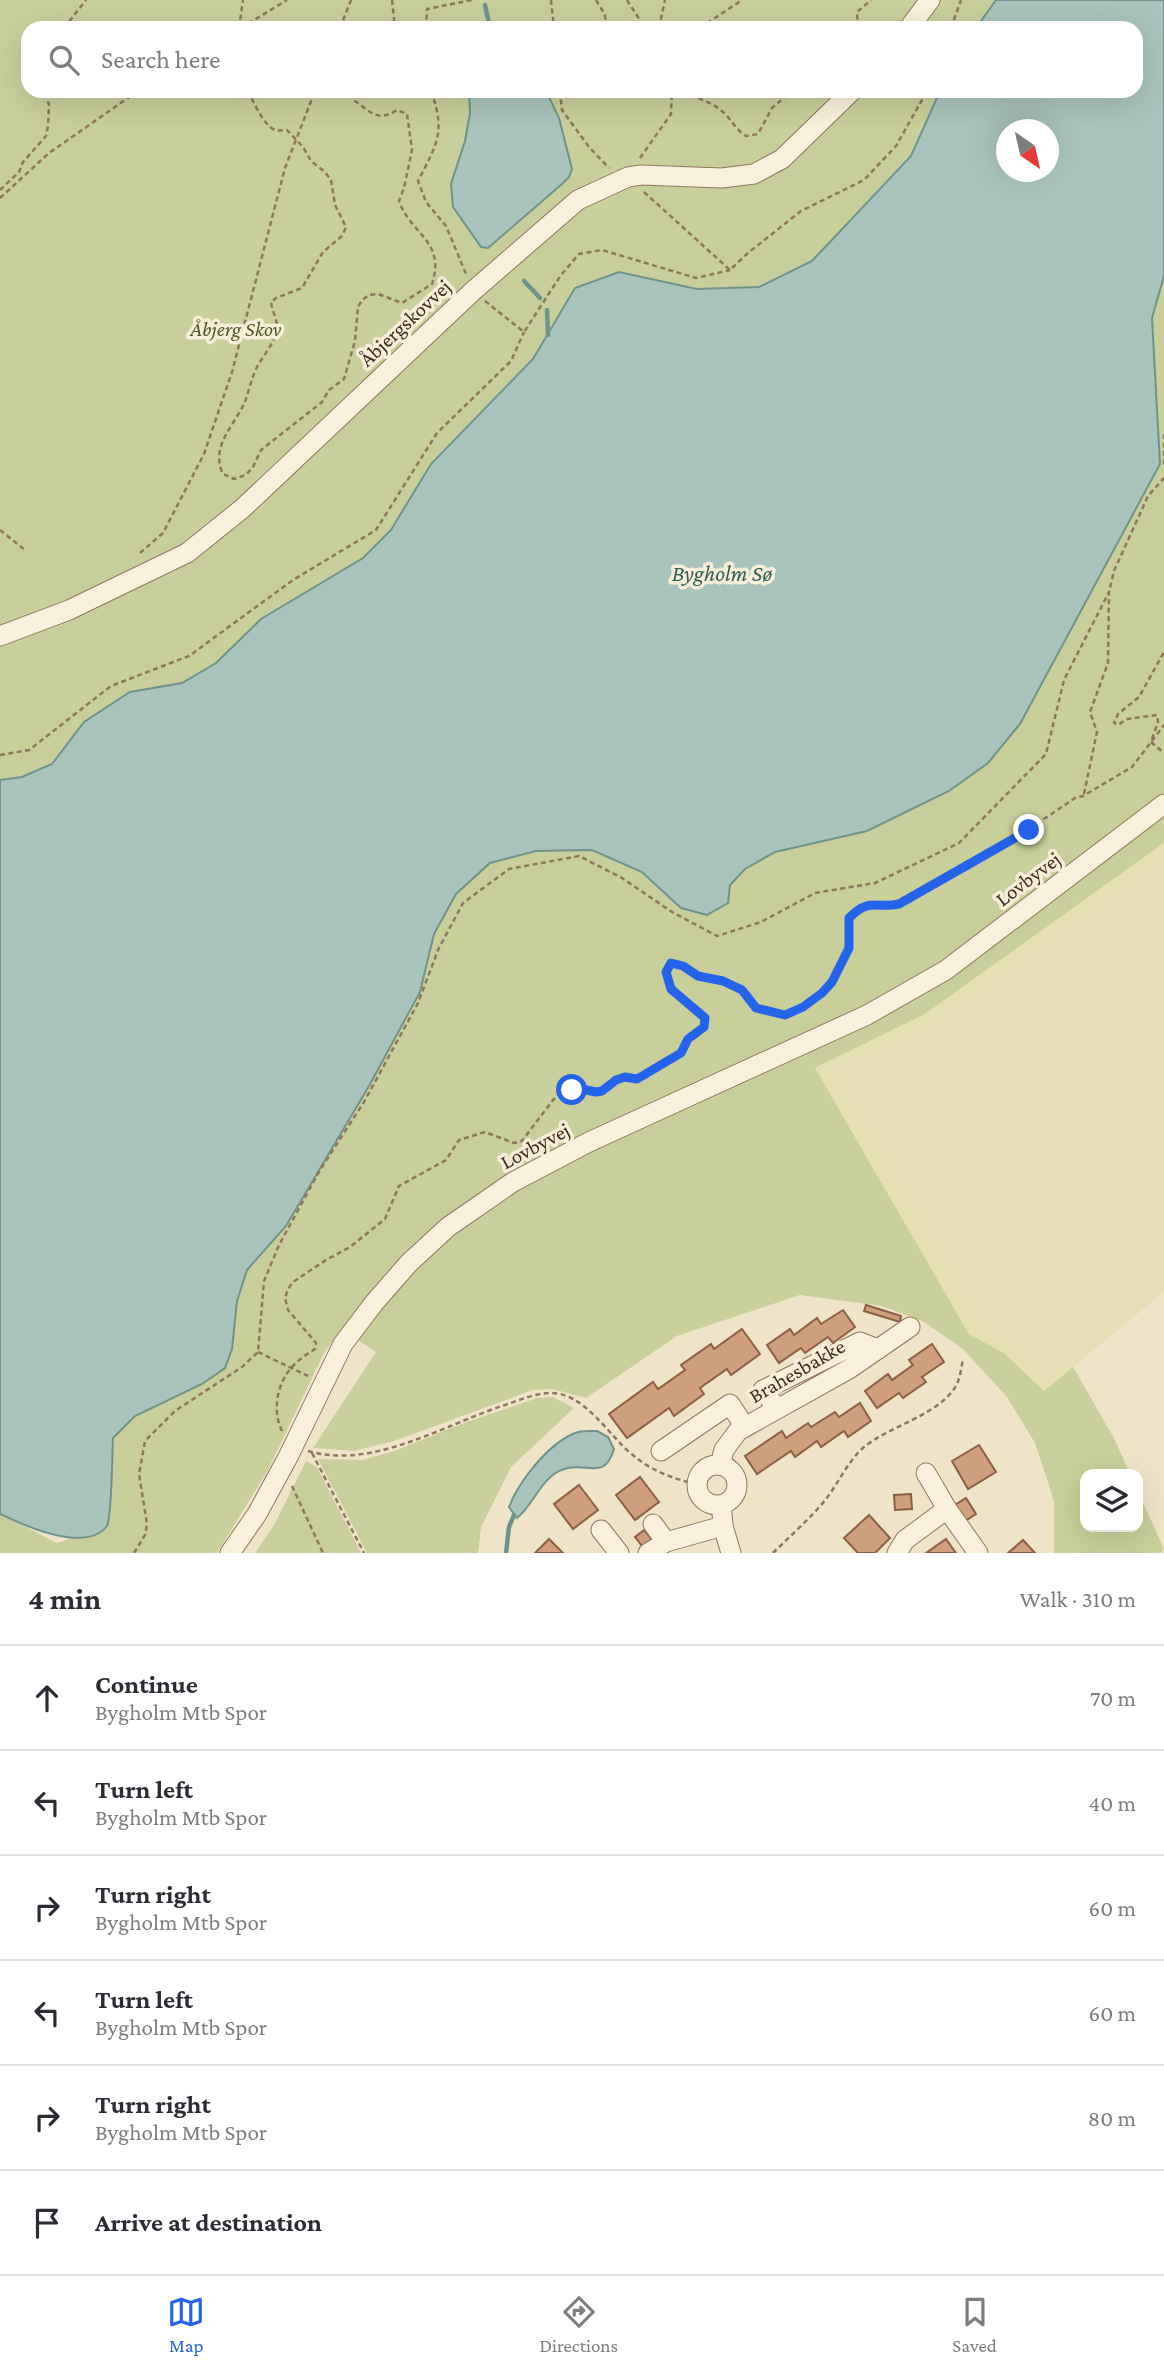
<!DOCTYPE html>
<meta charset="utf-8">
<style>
body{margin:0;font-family:"Crimson Pro",serif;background:#f7f7f7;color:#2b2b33}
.controls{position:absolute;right:21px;bottom:21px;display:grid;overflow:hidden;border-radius:14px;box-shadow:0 7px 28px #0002}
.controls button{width:63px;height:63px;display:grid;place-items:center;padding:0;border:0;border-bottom:2px solid #e1e1e2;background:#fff;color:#2b2b33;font:35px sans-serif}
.compass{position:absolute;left:996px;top:119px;width:63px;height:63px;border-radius:50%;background:#fff;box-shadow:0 7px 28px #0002;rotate:146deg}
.stop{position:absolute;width:21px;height:21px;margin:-16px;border:5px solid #2563eb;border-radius:50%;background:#fff}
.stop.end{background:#2563eb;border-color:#fff;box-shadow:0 2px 7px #0008}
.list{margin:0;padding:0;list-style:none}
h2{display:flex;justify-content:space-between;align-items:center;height:91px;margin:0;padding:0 28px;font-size:30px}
h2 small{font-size:23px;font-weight:400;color:#7c7c81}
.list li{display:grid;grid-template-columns:46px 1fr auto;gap:21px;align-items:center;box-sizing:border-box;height:105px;padding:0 28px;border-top:2px solid #e1e1e2}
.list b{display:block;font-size:26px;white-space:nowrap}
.list p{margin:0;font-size:23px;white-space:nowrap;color:#7c7c81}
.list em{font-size:23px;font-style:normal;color:#7c7c81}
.icon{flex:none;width:38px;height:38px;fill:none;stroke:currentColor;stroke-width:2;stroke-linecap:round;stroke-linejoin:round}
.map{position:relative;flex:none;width:1164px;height:1553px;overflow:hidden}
.search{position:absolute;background:#fff;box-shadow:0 7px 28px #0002;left:21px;right:21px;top:21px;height:77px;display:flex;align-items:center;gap:18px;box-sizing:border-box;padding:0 24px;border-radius:21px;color:#7c7c81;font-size:26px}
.sheet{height:721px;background:#fff}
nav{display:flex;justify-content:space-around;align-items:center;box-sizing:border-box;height:98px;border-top:2px solid #e1e1e2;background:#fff;font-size:19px;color:#7c7c81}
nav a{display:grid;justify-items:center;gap:4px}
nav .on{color:#2563eb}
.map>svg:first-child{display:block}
</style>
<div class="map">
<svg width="1164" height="1553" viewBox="0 0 1164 1553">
<rect width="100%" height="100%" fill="#f0e4c8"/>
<polygon fill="#e6deb5" points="1164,843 1164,1292 1044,1391 1004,1353 969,1334 815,1068 925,1014"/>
<g fill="#c9cf9b">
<polygon points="0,0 996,0 976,28 509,28 508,25 484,28 28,28 28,91 469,91 470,113 453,207 481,247 488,248 569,177 572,169 559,118 546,91 940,91 912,156 812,261 759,287 697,289 619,272 575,288 533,359 431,464 391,530 363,558 261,619 216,663 182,683 130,692 84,722 52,764 22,777 0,780"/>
<polygon points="1164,276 1164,843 925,1014 815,1068 969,1334 1004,1353 1044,1391 1073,1367 1114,1438 1130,1474 1085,1474 1085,1527 1138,1527 1138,1491 1164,1549 1161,1553 1054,1553 1054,1501 1035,1443 1007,1397 963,1349 924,1322 882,1306 800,1295 677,1336 586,1398 552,1389 533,1390 394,1441 354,1451 313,1448 376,1352 342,1329 324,1353 267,1472 217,1553 0,1553 0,1514 57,1543 108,1526 113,1438 135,1416 202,1384 232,1349 237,1301 247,1270 286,1226 420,992 434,934 456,894 490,863 536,851 592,850 642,872 681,908 730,885 745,869 775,852 867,831 988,763 1020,724 1160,464 1152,318"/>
<polygon points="553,1397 574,1408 511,1467 481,1527 478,1553 367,1553 318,1459 363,1460 394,1451 464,1423 537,1398"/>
<polygon points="306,1461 317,1467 361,1553 255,1553 274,1525"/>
</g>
<g fill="#a9c4bc" stroke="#6f938a" stroke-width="2" fill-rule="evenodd">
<path d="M996,0H1164V276L1152,318L1160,464L1020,724L988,763L949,791L867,831L775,852L745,869L730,885L728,903L707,915L681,908L642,872L592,850L536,851L490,863L456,894L434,934L420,992L369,1086L286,1226L247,1270L237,1301L232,1349L225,1368L202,1384L135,1416L113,1438C112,1453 112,1517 107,1526C86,1553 27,1527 0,1514V780L22,777L52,764L84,722L130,692L182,683L216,663L261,619L363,558L391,530L431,464L533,359L575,288L619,272L697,289L759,287L812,261L911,156L940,91H1136V28H976ZM1006,130H1048V172H1006Z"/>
<polygon points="469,91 546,91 559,118 572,169 569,177 562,184 488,248 481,247 453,207 451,184 465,141 470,113"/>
<path d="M597,1431L608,1437L614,1449C605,1479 590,1464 568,1468C542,1473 535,1504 517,1518L509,1507C519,1481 548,1444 575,1433C581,1430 590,1431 597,1431Z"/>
</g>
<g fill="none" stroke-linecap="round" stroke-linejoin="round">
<g stroke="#6f938a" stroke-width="4.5">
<polyline points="485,5 490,28"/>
<polyline points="524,281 540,298"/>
<polyline points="547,310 548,335"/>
<polyline points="506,1553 509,1527 514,1515"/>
</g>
</g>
<g fill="#cf9f7d" stroke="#8d5f41" stroke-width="2">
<polygon points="866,1305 901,1316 900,1322 864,1311"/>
<polygon points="843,1310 855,1327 833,1343 828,1337 805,1353 801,1348 779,1363 767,1345 790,1329 794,1335 817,1318 821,1324"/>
<polygon points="742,1329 760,1354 731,1375 727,1369 700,1388 704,1394 674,1416 669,1408 627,1438 609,1414 653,1382 658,1389 685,1370 681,1365 711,1344 714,1349"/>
<polygon points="932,1344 944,1362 922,1377 926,1382 903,1398 899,1393 877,1408 865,1391 888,1374 892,1380 913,1365 909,1360"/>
<polygon points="860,1403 871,1421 848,1437 844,1431 821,1447 817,1441 795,1457 791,1451 757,1474 745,1456 782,1431 786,1438 808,1423 811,1427 835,1412 839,1417"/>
<polygon points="979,1445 996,1472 968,1489 952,1461"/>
<polygon points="640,1477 659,1502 635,1520 616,1495"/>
<polygon points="579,1485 598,1510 573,1529 554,1504"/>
<polygon points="911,1494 912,1509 895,1510 894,1495"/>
<polygon points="966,1498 976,1514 965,1521 955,1505"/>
<polygon points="869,1515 890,1538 875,1553 858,1553 844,1538"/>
<polygon points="644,1530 652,1539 643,1547 635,1537"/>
<polygon points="549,1539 563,1553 535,1553"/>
<polygon points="946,1539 956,1553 926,1553"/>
<polygon points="1023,1540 1035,1553 1008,1553"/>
</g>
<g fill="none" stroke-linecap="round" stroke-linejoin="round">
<g stroke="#8d765c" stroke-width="21">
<g id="minor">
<polyline points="909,28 930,0"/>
<polyline points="0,636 69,610 187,553 243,508 473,291 578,200 628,177 641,175 722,178 754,174 782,159 852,91"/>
<polyline points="777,1409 763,1390 860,1342 878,1349"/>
<polyline points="661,1451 730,1404 745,1427"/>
<polyline points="720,1465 724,1450 738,1431 849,1369 910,1327"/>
<circle cx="717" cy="1485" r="20"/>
<polyline points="926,1473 947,1509"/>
<polyline points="722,1513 723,1526 731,1553"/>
<polyline points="653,1524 666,1542"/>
<polyline points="601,1530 619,1553"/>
<polyline points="230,1553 257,1514 288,1457 343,1344 374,1303 409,1263 448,1227 513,1182 589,1142 867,1015 946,970 1164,804"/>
<polyline points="648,1553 666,1542 723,1526"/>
<polyline points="897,1553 905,1540 947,1509 978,1553"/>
</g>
</g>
<g stroke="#8d765c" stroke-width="2.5" stroke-dasharray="5 3.5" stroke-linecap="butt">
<polyline points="392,0 395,28"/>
<polyline points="551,0 554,28"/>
<polyline points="596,0 604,13 608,28"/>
<polyline points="627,0 645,28"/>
<polyline points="64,28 86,0"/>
<polyline points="239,28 243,0"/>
<polyline points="241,28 287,0"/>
<polyline points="340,28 351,0"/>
<polyline points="426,28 427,9 472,0"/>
<polyline points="659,28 665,0"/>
<polyline points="700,28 742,0"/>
<polyline points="858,28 857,12 871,0"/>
<polyline points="951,28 961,0"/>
<path d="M248,91C253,101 264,126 275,130C279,131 283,130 287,130L303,147L311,161L325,172L331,180L335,205L346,227L342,236L323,252L302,288L276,298L271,302C272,312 280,324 276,334C272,346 263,356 257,367C251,379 249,392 244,404C233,427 210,447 223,474L234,479L246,475L253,467L261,450L322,402L329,390L344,379L355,341L358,307L362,300L369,295L378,294L402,303L432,284C446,241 411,235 399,201L404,188L412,150L407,114L397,110C378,122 372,113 355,101L354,91"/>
<path d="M431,91C446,132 437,144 418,181L426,202L446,226L466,274"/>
<polyline points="560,91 562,110 589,147 609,168"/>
<path d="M683,91C696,98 712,102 723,112C731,119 736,130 746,136L758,134L772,108L792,91"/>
<polyline points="640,158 671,114 672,91"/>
<polyline points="0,190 19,172 23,162 46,136 48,126 49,105 45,91"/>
<polyline points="644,192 730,270 748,253 801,211 864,180 896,146 927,91"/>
<polyline points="0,198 49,153 138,91"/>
<polyline points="485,301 524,332 561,275 579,254 602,250 696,278 730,270"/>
<polyline points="1164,434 1164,466"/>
<polyline points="0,530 25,550"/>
<polyline points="140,553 163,533 204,454 232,372 285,168 315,91"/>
<polyline points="1152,739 1158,722 1157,715 1127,719 1118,725 1114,723 1118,714 1139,697 1164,652"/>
<polyline points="1151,742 1164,753"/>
<polyline points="0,755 29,750 111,686 189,656 293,580 376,530 437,433 511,361 524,332"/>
<polyline points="1084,794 1097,732 1090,712 1108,663 1109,592 1114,571 1148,496 1164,478"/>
<polyline points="258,1352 308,1376"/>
<path d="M282,1431C272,1411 277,1383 292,1367C298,1360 307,1354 315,1349L316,1343L288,1310L285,1298L288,1289L293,1282L326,1260L350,1247L385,1219L399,1186L446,1160L459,1140L485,1132L514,1143L522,1141L553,1100L562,1093L582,1089L596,1092L602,1091L616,1080L625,1077L637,1079L681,1053L688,1039L703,1027L705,1018L671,990L666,972L671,963L683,966L698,976L723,981L742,990L756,1008L785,1015L803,1007L822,994L832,982L849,948V918C873,894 881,914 903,902C962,870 1020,836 1075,798L1083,796L1132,767L1164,725"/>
<path d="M308,1451C373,1470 443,1425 505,1405C520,1400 535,1393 551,1393C586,1393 610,1438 634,1456C652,1471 674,1479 696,1484"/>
<polyline points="312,1453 364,1553"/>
<polyline points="292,1486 323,1553"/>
<polyline points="134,1553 145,1535 147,1524 139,1474 145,1441 175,1411 242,1367 258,1352 264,1281 279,1245 320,1170 364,1102 418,1003 438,950 463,903 509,869 579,856 622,878 672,912 717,936 761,922 815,893 875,883 959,843 1046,754 1064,680 1109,592"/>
<path d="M773,1553C791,1535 811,1518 826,1499C839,1482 848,1461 864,1447C890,1426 935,1416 954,1389C960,1381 961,1369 963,1359"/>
</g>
<use href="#minor" stroke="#faf1dc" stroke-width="19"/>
</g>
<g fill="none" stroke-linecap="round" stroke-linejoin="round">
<path stroke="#2563eb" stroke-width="9" d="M572,1090L582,1089L596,1092L602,1091L616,1080L625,1077L637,1079L681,1053L688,1039L704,1027L705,1018L671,989L666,972L671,963L683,966L698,976L723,981L742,990L756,1008L785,1015L803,1007L822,993L832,982L849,948V918C870,897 875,909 899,904L1029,830"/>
</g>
<g text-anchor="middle" stroke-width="7" stroke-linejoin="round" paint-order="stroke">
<g font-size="21" fill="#3d2e20" stroke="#f7eed8">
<text transform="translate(405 323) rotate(-43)" y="7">Åbjergskovvej</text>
<text transform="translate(1028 879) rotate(-37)" y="7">Lovbyvej</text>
<text transform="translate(535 1146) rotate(-28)" y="7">Lovbyvej</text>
<text transform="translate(797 1371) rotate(-30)" y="7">Brahesbakke</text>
</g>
<g font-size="21" font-style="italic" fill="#4d5a26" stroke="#f7eed8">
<text x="236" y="336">Åbjerg Skov</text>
</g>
<g font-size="23" font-style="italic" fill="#2f5d5a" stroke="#f7eed8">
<text x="722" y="581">Bygholm Sø</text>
</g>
</g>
</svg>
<div class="controls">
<button><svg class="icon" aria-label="layers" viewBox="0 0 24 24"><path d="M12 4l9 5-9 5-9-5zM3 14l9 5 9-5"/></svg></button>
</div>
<svg class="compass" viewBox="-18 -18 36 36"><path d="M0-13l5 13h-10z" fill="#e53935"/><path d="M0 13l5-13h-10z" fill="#7c7c81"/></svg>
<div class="stop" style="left:572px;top:1090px"></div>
<div class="stop end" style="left:1029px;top:830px"></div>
<div class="search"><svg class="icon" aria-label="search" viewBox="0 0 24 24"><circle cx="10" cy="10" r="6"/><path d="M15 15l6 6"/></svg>Search here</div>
</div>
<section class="sheet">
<h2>4 min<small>Walk · 310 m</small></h2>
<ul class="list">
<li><svg class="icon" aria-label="ahead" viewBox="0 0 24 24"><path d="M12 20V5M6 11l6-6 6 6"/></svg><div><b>Continue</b><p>Bygholm Mtb Spor</p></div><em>70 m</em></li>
<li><svg class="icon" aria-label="left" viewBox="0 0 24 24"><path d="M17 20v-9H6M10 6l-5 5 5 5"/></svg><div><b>Turn left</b><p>Bygholm Mtb Spor</p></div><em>40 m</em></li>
<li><svg class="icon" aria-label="right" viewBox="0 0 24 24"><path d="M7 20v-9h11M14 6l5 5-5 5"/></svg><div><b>Turn right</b><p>Bygholm Mtb Spor</p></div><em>60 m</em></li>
<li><svg class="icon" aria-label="left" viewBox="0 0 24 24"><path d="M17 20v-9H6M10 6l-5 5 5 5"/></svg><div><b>Turn left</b><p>Bygholm Mtb Spor</p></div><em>60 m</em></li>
<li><svg class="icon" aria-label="right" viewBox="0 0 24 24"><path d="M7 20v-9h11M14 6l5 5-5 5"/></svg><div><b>Turn right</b><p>Bygholm Mtb Spor</p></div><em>80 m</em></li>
<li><svg class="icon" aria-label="arrive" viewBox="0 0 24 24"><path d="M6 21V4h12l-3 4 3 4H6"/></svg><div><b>Arrive at destination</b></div></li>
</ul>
</section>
<nav>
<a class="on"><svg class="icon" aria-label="map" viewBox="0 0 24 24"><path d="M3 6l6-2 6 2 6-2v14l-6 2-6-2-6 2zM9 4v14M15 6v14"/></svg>Map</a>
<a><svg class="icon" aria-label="directions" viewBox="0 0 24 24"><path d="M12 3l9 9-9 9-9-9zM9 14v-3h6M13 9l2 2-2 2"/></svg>Directions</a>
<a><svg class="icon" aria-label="saved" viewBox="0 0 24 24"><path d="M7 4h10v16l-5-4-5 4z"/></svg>Saved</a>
</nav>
